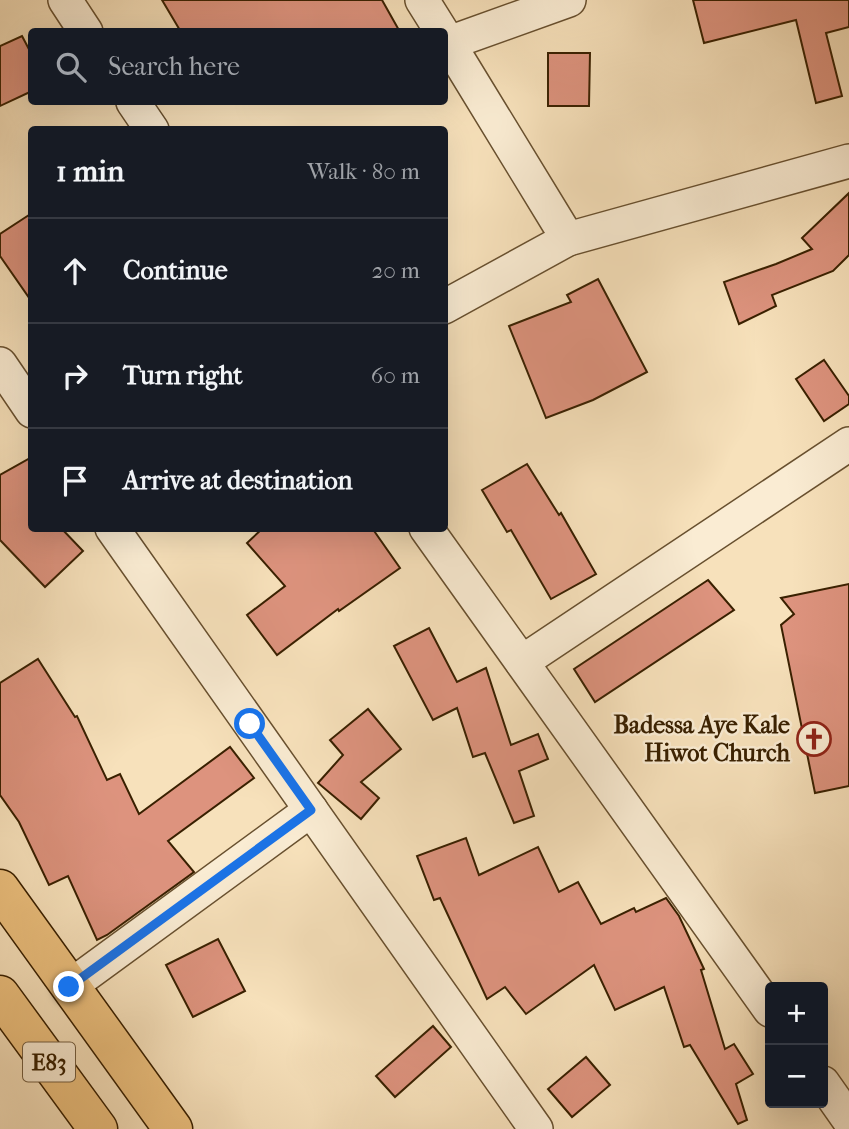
<!DOCTYPE html>
<meta charset="utf-8">
<style>
body{margin:0;font-family:"IM FELL French Canon",serif;background:#242831;color:#f1f3f6}
.controls{position:absolute;right:21px;bottom:21px;display:grid;overflow:hidden;border-radius:7px;box-shadow:0 7px 28px #0002}
.controls button{width:63px;height:63px;display:grid;place-items:center;padding:0;border:0;border-bottom:2px solid #363941;background:#171b24;color:#f1f3f6;font:35px sans-serif}
.stop{position:absolute;width:21px;height:21px;margin:-16px;border:5px solid #1a73e8;border-radius:50%;background:#fff}
.stop.end{background:#1a73e8;border-color:#fff;box-shadow:0 2px 7px #0008}
.list{margin:0;padding:0;list-style:none}
h2{display:flex;justify-content:space-between;align-items:center;height:91px;margin:0;padding:0 28px;font-size:30px}
h2 small{font-size:23px;font-weight:400;color:#9ea1a6}
.list li{display:grid;grid-template-columns:46px 1fr auto;gap:21px;align-items:center;box-sizing:border-box;height:105px;padding:0 28px;border-top:2px solid #363941}
.list b{display:block;font-size:26px;white-space:nowrap}
.list em{font-size:23px;font-style:normal;color:#9ea1a6}
.icon{flex:none;width:38px;height:38px;fill:none;stroke:currentColor;stroke-width:2;stroke-linecap:round;stroke-linejoin:round}
.map{position:relative;flex:none;width:849px;height:1129px;overflow:hidden}
.search{position:absolute;background:#171b24;box-shadow:0 7px 28px #0002;left:28px;top:28px;width:420px;height:77px;display:flex;align-items:center;gap:18px;box-sizing:border-box;padding:0 24px;border-radius:7px;color:#9ea1a6;font-size:26px}
.panel{position:absolute;background:#171b24;box-shadow:0 7px 28px #0002;left:28px;top:126px;width:420px;height:406px;border-radius:7px}
.map>svg:first-child{display:block}
</style>
<div class="map">
<svg width="849" height="1129" viewBox="0 0 849 1129">
<rect width="100%" height="100%" fill="#f7e1bb"/>
<filter id="stains"><feTurbulence type="fractalNoise" baseFrequency=".00286" numOctaves="4"/><feColorMatrix values="0 0 0 0 .2 0 0 0 0 .09 0 0 0 0 .02 0 0 0 .5 -.17"/></filter>
<radialGradient id="worn" r=".72"><stop offset=".6" stop-color="#630" stop-opacity="0"/><stop offset="1" stop-color="#630" stop-opacity=".3"/></radialGradient>
<g fill="#dd937e" stroke="#392000" stroke-width="2">
<polygon points="162,0 382,0 400,32 181,32"/>
<polygon points="693,0 849,0 849,27 826,33 842,96 816,103 796,20 704,43"/>
<polygon points="22,36 32,55 32,91 0,106 0,46"/>
<polygon points="548,53 590,53 589,106 548,106"/>
<polygon points="849,193 849,255 833,271 772,295 776,306 739,324 724,282 776,264 812,249 802,238"/>
<polygon points="32,213 32,302 0,256 0,234"/>
<polygon points="598,279 647,372 593,400 546,418 509,326 571,302 567,295"/>
<polygon points="824,360 849,396 849,404 824,421 796,379"/>
<polygon points="32,457 32,528 61,528 83,551 45,587 0,540 0,475"/>
<polygon points="527,464 559,515 561,513 596,574 551,599 511,530 507,532 482,490"/>
<polygon points="263,528 372,528 400,568 339,611 338,609 277,655 247,615 285,586 247,543"/>
<polygon points="708,580 734,610 595,702 574,669"/>
<polygon points="849,584 849,786 815,793 781,625 794,614 781,598"/>
<polygon points="429,628 457,682 486,668 511,745 538,734 548,759 519,771 534,816 514,823 485,753 473,757 457,708 433,720 394,646"/>
<polygon points="38,659 75,717 77,716 107,780 120,774 139,814 230,747 254,778 168,841 194,872 107,935 97,940 68,876 49,885 19,822 0,795 0,683"/>
<polygon points="368,709 401,749 361,782 379,798 361,819 318,783 343,755 330,740"/>
<polygon points="466,838 479,875 538,847 559,892 578,882 601,924 634,908 636,912 666,898 679,916 704,969 701,970 725,1049 734,1044 753,1074 736,1084 747,1120 738,1124 690,1045 684,1047 664,987 615,1010 594,965 526,1014 505,987 487,999 440,898 434,900 417,856"/>
<polygon points="218,939 245,991 193,1017 166,965"/>
<polygon points="433,1026 451,1047 395,1097 376,1076"/>
<polygon points="586,1057 610,1085 572,1117 548,1089"/>
</g>
<g fill="none" stroke-linecap="round" stroke-linejoin="round">
<g stroke="#68502f" stroke-width="36">
<g id="minor">
<polyline points="65,0 86,32"/>
<polyline points="422,0 442,32"/>
<polyline points="444,36 568,239 444,307"/>
<polyline points="449,43 569,0"/>
<polyline points="133,102 152,130"/>
<polyline points="568,239 849,161"/>
<polyline points="0,364 32,411"/>
<polyline points="112,528 536,1129"/>
<polyline points="426,528 770,1010"/>
<polyline points="522,662 849,444"/>
<polyline points="69,987 311,810"/>
<polyline points="823,1083 849,1120"/>
</g>
</g>
<g stroke="#392000" stroke-width="41">
<g id="major">
<polyline points="0,889 173,1129"/>
<polyline points="0,995 98,1129"/>
</g>
</g>
<use href="#minor" stroke="#faecd3" stroke-width="33"/>
<use href="#major" stroke="#ecc07e" stroke-width="38"/>
</g>
<g fill="none" stroke-linecap="round" stroke-linejoin="round">
<polyline stroke="#1a73e8" stroke-width="9" points="69,987 311,810 250,724"/>
</g>
<defs>
<g id="church-ring" transform="scale(1.75)"><circle r="9.5" fill="#faecd3" stroke="#8f2418" stroke-width="1.5"/><path d="M-1.2-6h2.4v3.5h3.3v2.4h-3.3V6h-2.4V-.1h-3.3v-2.4h3.3Z" fill="#8f2418"/></g>
</defs>
<g fill-rule="evenodd">
<use href="#church-ring" x="814" y="739"/>
</g>
<g text-anchor="middle" stroke-width="5" stroke-linejoin="round" paint-order="stroke">
<rect fill="#faecd3" stroke="#735d3f" stroke-width="2" x="23" y="1042.5" width="52" height="39" rx="5"/>
<g font-size="23" font-weight="bold" fill="#392000">
<text x="49" y="1070">E83</text>
</g>
<g font-size="24" font-weight="bold" fill="#392000" stroke="#faecd3" text-anchor="end">
<text x="790" y="733">Badessa Aye Kale<tspan x="790" dy="28">Hiwot Church</tspan></text>
</g>
</g>
<rect width="100%" height="100%" filter="url(#stains)"/>
<rect width="100%" height="100%" fill="url(#worn)"/>
</svg>
<div class="controls">
<button>+</button>
<button>−</button>
</div>
<div class="stop" style="left:250px;top:724px"></div>
<div class="stop end" style="left:69px;top:987px"></div>
<div class="search"><svg class="icon" aria-label="search" viewBox="0 0 24 24"><circle cx="10" cy="10" r="6"/><path d="M15 15l6 6"/></svg>Search here</div>
<section class="panel">
<h2>1 min<small>Walk · 80 m</small></h2>
<ul class="list">
<li><svg class="icon" aria-label="ahead" viewBox="0 0 24 24"><path d="M12 20V5M6 11l6-6 6 6"/></svg><div><b>Continue</b></div><em>20 m</em></li>
<li><svg class="icon" aria-label="right" viewBox="0 0 24 24"><path d="M7 20v-9h11M14 6l5 5-5 5"/></svg><div><b>Turn right</b></div><em>60 m</em></li>
<li><svg class="icon" aria-label="arrive" viewBox="0 0 24 24"><path d="M6 21V4h12l-3 4 3 4H6"/></svg><div><b>Arrive at destination</b></div></li>
</ul>
</section>
</div>
